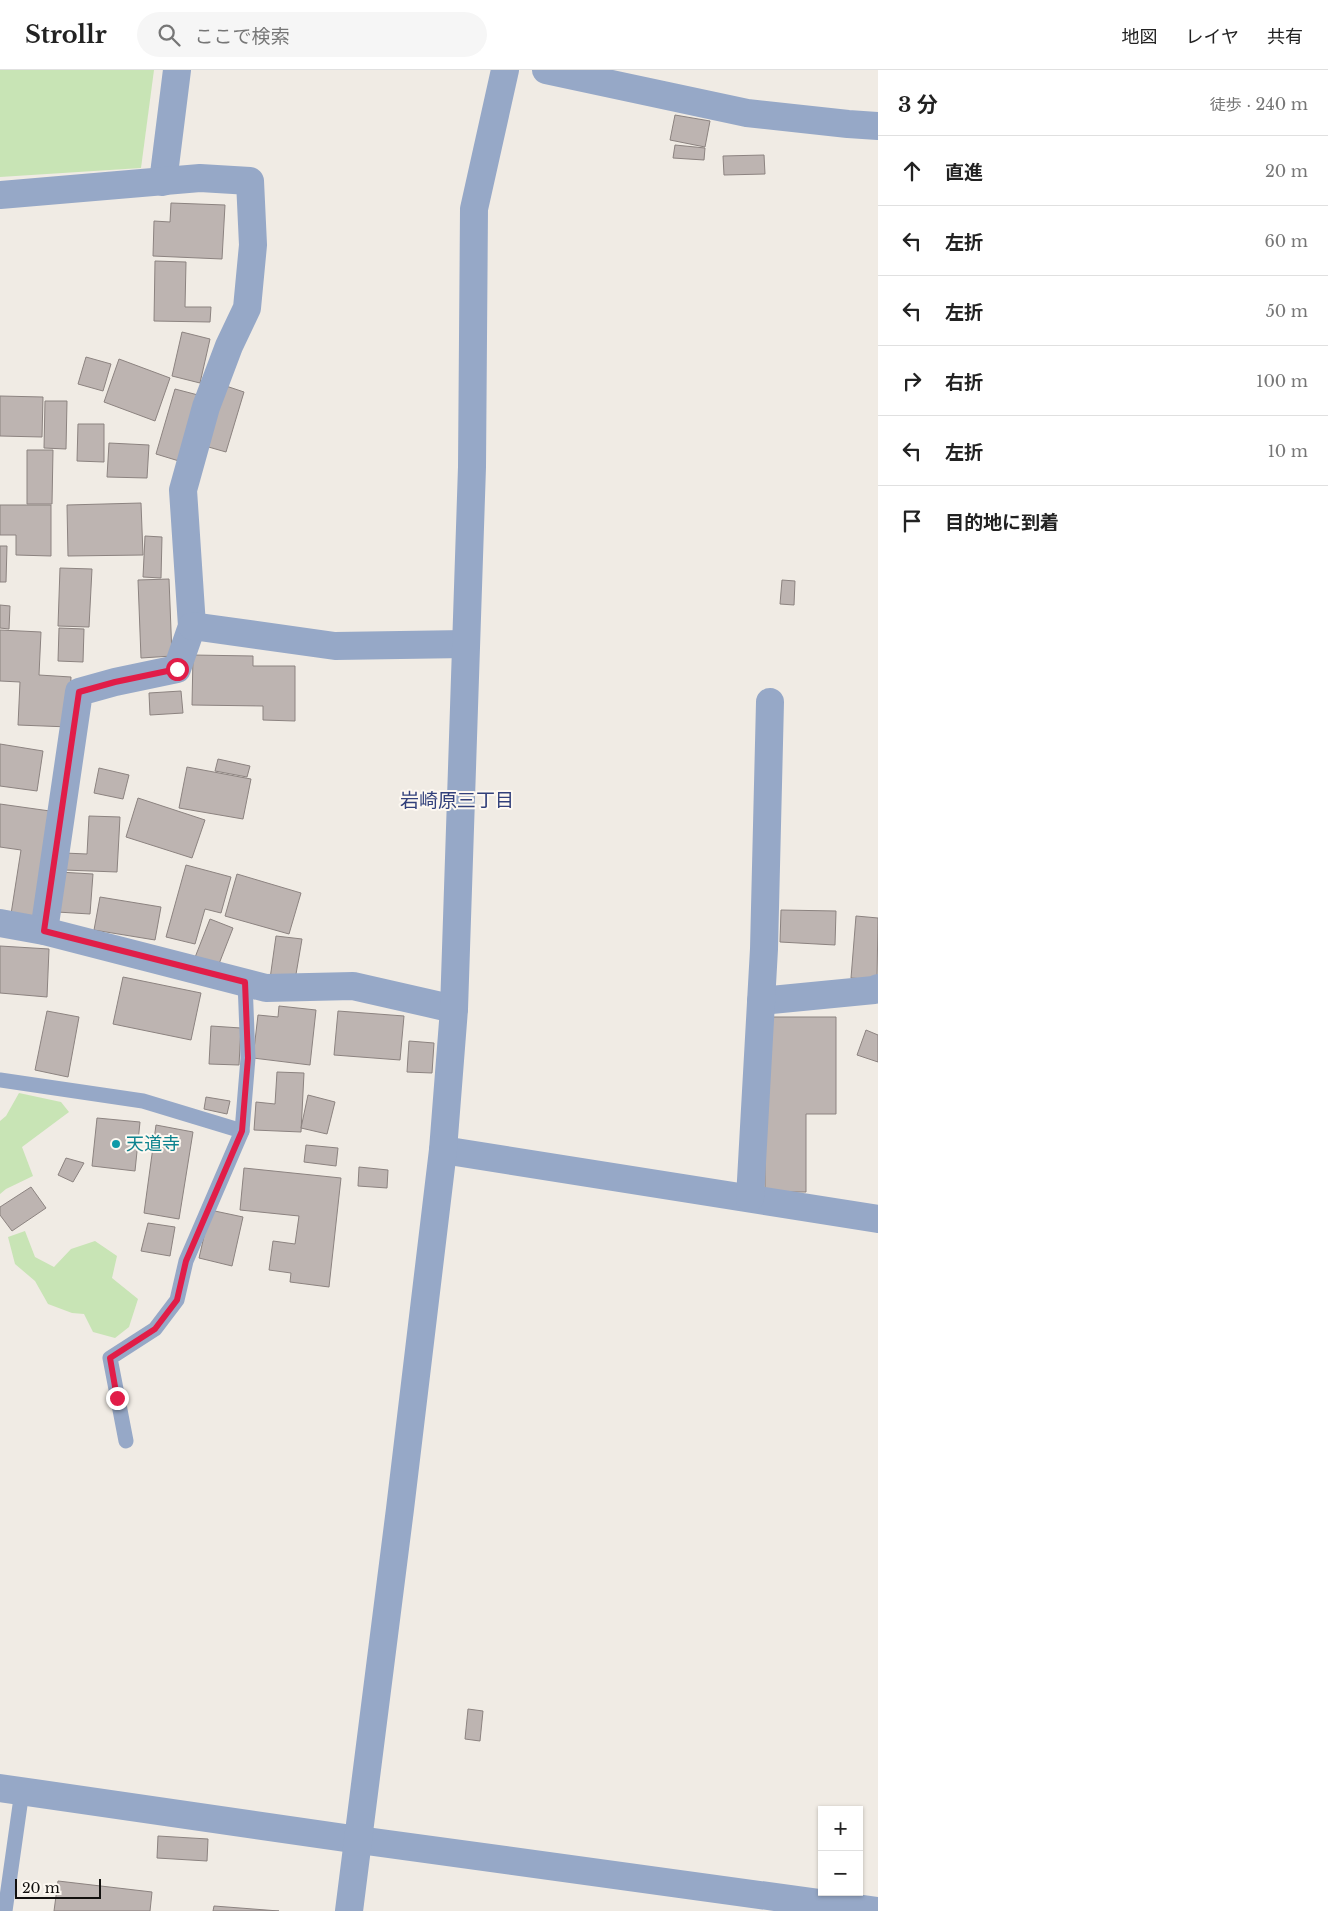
<!DOCTYPE html>
<html lang="ja">
<meta charset="utf-8">
<style>
body{margin:0;font-family:"Libre Baskerville","Noto Sans JP",serif;background:#f6f6f6;color:#222}
.controls{position:absolute;right:15px;bottom:15px;display:grid;overflow:hidden;border-radius:0px;box-shadow:0 1px 4px #0004}
.controls button{width:45px;height:45px;display:grid;place-items:center;padding:0;border:0;border-bottom:1px solid #e0e0e0;background:#fff;color:#222;font:25px sans-serif}
.scale{position:absolute;left:15px;bottom:12px;width:86px;box-sizing:border-box;padding-left:5px;border:2px solid #12100e;border-top:0;font-size:14px;line-height:18px;white-space:nowrap;color:#12100e;-webkit-text-stroke:4px #fdf8f1;paint-order:stroke}
.stop{position:absolute;width:15px;height:15px;margin:-11px;border:4px solid #e11d48;border-radius:50%;background:#fff}
.stop.end{background:#e11d48;border-color:#fff;box-shadow:0 1px 5px #0008}
.list{margin:0;padding:0;list-style:none}
h2{display:flex;justify-content:space-between;align-items:center;height:65px;margin:0;padding:0 20px;font-size:21px}
h2 small{font-size:16px;font-weight:400;color:#767676}
.list li{display:grid;grid-template-columns:32px 1fr auto;gap:15px;align-items:center;box-sizing:border-box;height:70px;padding:0 20px;border-top:1px solid #e0e0e0}
.list b{display:block;font-size:19px;white-space:nowrap}
.list em{font-size:16px;font-style:normal;color:#767676}
.icon{flex:none;width:28px;height:28px;fill:none;stroke:currentColor;stroke-width:2;stroke-linecap:round;stroke-linejoin:round}
.map{position:relative;flex:none;width:878px;height:1841px;overflow:hidden}
header{display:flex;align-items:center;gap:30px;box-sizing:border-box;height:70px;padding:0 25px;background:#fff;border-bottom:1px solid #e0e0e0}
header strong{font-size:24px}
nav{display:flex;gap:28px;margin-inline-start:auto;font-size:18px}
.search{width:350px;height:45px;background:#f6f6f6;display:flex;align-items:center;gap:12px;box-sizing:border-box;padding:0 18px;border-radius:28px;color:#767676;font-size:19px}
main{display:flex}
aside{flex:1;background:#fff}
.map>svg:first-child{display:block}
</style>
<header>
<strong>Strollr</strong>
<div class="search"><svg class="icon" aria-label="search" viewBox="0 0 24 24"><circle cx="10" cy="10" r="6"/><path d="M15 15l6 6"/></svg>ここで検索</div>
<nav><a>地図</a><a>レイヤ</a><a>共有</a></nav>
</header>
<main>
<div class="map">
<svg width="878" height="1841" viewBox="0 0 878 1841">
<rect width="100%" height="100%" fill="#f0ebe4"/>
<g fill="#c8e4b5">
<polygon points="0,0 154,0 141,98 0,107"/>
<polygon points="19,1023 61,1032 69,1042 22,1077 33,1106 6,1119 0,1124 0,1051 6,1046"/>
<polygon points="25,1161 35,1187 54,1197 71,1179 95,1171 117,1186 112,1208 138,1229 129,1257 115,1268 93,1262 84,1244 72,1243 48,1234 35,1211 15,1194 8,1167"/>
</g>
<g fill="#bdb4b1" stroke="#8c8380">
<polygon points="675,45 710,51 705,77 670,70"/>
<polygon points="675,75 705,78 704,90 673,88"/>
<polygon points="764,85 765,104 724,105 723,86"/>
<polygon points="171,133 225,135 222,189 153,186 154,151 170,152"/>
<polygon points="155,191 186,192 185,237 211,237 210,252 154,251"/>
<polygon points="182,262 210,269 200,313 172,306"/>
<polygon points="86,287 111,294 103,321 78,314"/>
<polygon points="119,289 170,308 155,351 104,332"/>
<polygon points="217,313 244,322 226,382 198,374"/>
<polygon points="175,319 198,325 179,391 156,384"/>
<polygon points="0,326 43,327 42,367 0,366"/>
<polygon points="45,331 67,331 66,379 44,378"/>
<polygon points="78,354 104,354 104,392 77,391"/>
<polygon points="109,373 149,375 147,408 107,407"/>
<polygon points="27,380 53,380 52,434 27,434"/>
<polygon points="141,433 143,485 68,486 67,435"/>
<polygon points="0,435 51,435 51,486 16,485 16,465 0,465"/>
<polygon points="145,466 162,467 161,508 143,507"/>
<polygon points="0,476 7,476 6,512 0,512"/>
<polygon points="60,498 92,499 89,557 58,556"/>
<polygon points="169,509 172,586 141,588 138,510"/>
<polygon points="782,510 795,511 794,535 780,534"/>
<polygon points="0,535 10,536 9,559 0,558"/>
<polygon points="59,558 84,559 83,592 58,591"/>
<polygon points="0,560 41,562 39,605 71,607 69,657 18,655 20,612 0,611"/>
<polygon points="193,585 253,586 253,596 295,596 295,651 263,650 263,636 192,635"/>
<polygon points="181,621 183,643 150,645 149,623"/>
<polygon points="0,674 43,681 37,721 0,716"/>
<polygon points="218,689 250,696 247,707 215,701"/>
<polygon points="187,697 251,709 243,749 179,738"/>
<polygon points="99,698 129,705 123,729 94,723"/>
<polygon points="138,728 205,750 192,788 126,767"/>
<polygon points="0,734 57,742 42,849 11,844 21,780 0,777"/>
<polygon points="89,746 120,747 117,802 64,800 64,783 87,784"/>
<polygon points="186,795 231,807 221,843 205,839 195,874 166,867"/>
<polygon points="59,802 93,804 90,844 57,842"/>
<polygon points="237,804 301,823 289,864 225,846"/>
<polygon points="100,827 161,837 155,870 94,860"/>
<polygon points="781,840 836,841 835,875 780,872"/>
<polygon points="856,846 878,848 877,910 851,908"/>
<polygon points="210,849 233,858 217,899 194,890"/>
<polygon points="276,866 302,869 294,916 269,916"/>
<polygon points="0,876 49,879 47,927 0,923"/>
<polygon points="123,907 201,923 191,970 113,954"/>
<polygon points="279,936 316,940 310,995 253,988 258,945 278,947"/>
<polygon points="47,941 79,947 68,1007 35,1000"/>
<polygon points="338,941 404,946 400,990 334,985"/>
<polygon points="764,947 836,947 836,1044 806,1044 806,1122 765,1122"/>
<polygon points="211,956 241,958 239,995 209,994"/>
<polygon points="866,960 878,965 878,992 857,985"/>
<polygon points="409,971 434,973 432,1003 407,1002"/>
<polygon points="277,1002 304,1003 301,1062 254,1060 256,1032 275,1034"/>
<polygon points="308,1025 335,1032 327,1064 301,1058"/>
<polygon points="206,1027 230,1031 227,1044 204,1039"/>
<polygon points="97,1048 140,1052 135,1101 92,1096"/>
<polygon points="156,1055 193,1062 179,1149 144,1143"/>
<polygon points="306,1075 338,1078 336,1096 304,1092"/>
<polygon points="66,1088 84,1093 73,1112 58,1105"/>
<polygon points="359,1097 388,1100 387,1118 358,1116"/>
<polygon points="244,1098 341,1108 329,1217 290,1212 291,1203 269,1200 273,1171 295,1174 299,1146 240,1140"/>
<polygon points="31,1117 46,1138 12,1161 0,1145 0,1137"/>
<polygon points="210,1140 243,1147 232,1196 199,1188"/>
<polygon points="148,1153 175,1157 170,1186 141,1181"/>
<polygon points="468,1639 483,1641 480,1671 465,1669"/>
<polygon points="158,1766 208,1769 207,1791 157,1788"/>
<polygon points="58,1811 152,1822 150,1841 54,1841"/>
<polygon points="214,1836 279,1841 213,1841"/>
</g>
<g fill="none" stroke-linecap="round" stroke-linejoin="round">
<g stroke="#96a8c7" stroke-width="15">
<polyline points="0,1010 143,1031 242,1061"/>
<polyline points="126,1371 110,1288 155,1259 177,1230 186,1191 242,1061 248,988 245,912"/>
<polyline points="5,1841 22,1721"/>
</g>
<g stroke="#96a8c7" stroke-width="28">
<polyline points="546,0 747,43 848,54 878,56"/>
<polyline points="163,112 177,0"/>
<polyline points="0,125 200,108 250,111 253,175 247,238 229,276 206,337 183,420 192,556 177,599 115,612 79,622 44,861"/>
<polyline points="192,556 335,576 466,574"/>
<polyline points="0,853 44,861 266,918 353,916 454,939"/>
<polyline points="761,931 874,920 878,918"/>
<polyline points="443,1080 878,1149"/>
<polyline points="750,1128 764,879 770,632"/>
<polyline points="0,1718 359,1770 877,1841"/>
<polyline points="349,1841 400,1439 443,1080 454,939 472,397 474,139 505,0"/>
</g>
</g>
<g fill="none" stroke-linecap="round" stroke-linejoin="round">
<polyline stroke="#e11d48" stroke-width="6" points="117,1328 110,1288 155,1259 177,1230 186,1191 242,1061 248,988 245,912 44,861 79,622 115,612 177,599"/>
</g>
<circle fill="#0f9aa8" stroke="#fdf8f1" stroke-width="2" cx="116" cy="1074" r="5"/>
<g text-anchor="middle" stroke-width="4" stroke-linejoin="round" paint-order="stroke">
<g font-size="18" fill="#0d838f" stroke="#fdf8f1" text-anchor="start">
<text x="126" y="1080">天道寺</text>
</g>
<g font-size="19" fill="#32407b" stroke="#fdf8f1">
<text x="457" y="737">岩崎原三丁目</text>
</g>
</g>
</svg>
<div class="controls">
<button>+</button>
<button>−</button>
</div>
<div class="scale">20 m</div>
<div class="stop" style="left:177px;top:599px"></div>
<div class="stop end" style="left:117px;top:1328px"></div>
</div>
<aside>
<h2>3 分<small>徒歩 · 240 m</small></h2>
<ul class="list">
<li><svg class="icon" aria-label="ahead" viewBox="0 0 24 24"><path d="M12 20V5M6 11l6-6 6 6"/></svg><div><b>直進</b></div><em>20 m</em></li>
<li><svg class="icon" aria-label="left" viewBox="0 0 24 24"><path d="M17 20v-9H6M10 6l-5 5 5 5"/></svg><div><b>左折</b></div><em>60 m</em></li>
<li><svg class="icon" aria-label="left" viewBox="0 0 24 24"><path d="M17 20v-9H6M10 6l-5 5 5 5"/></svg><div><b>左折</b></div><em>50 m</em></li>
<li><svg class="icon" aria-label="right" viewBox="0 0 24 24"><path d="M7 20v-9h11M14 6l5 5-5 5"/></svg><div><b>右折</b></div><em>100 m</em></li>
<li><svg class="icon" aria-label="left" viewBox="0 0 24 24"><path d="M17 20v-9H6M10 6l-5 5 5 5"/></svg><div><b>左折</b></div><em>10 m</em></li>
<li><svg class="icon" aria-label="arrive" viewBox="0 0 24 24"><path d="M6 21V4h12l-3 4 3 4H6"/></svg><div><b>目的地に到着</b></div></li>
</ul>
</aside>
</main>
